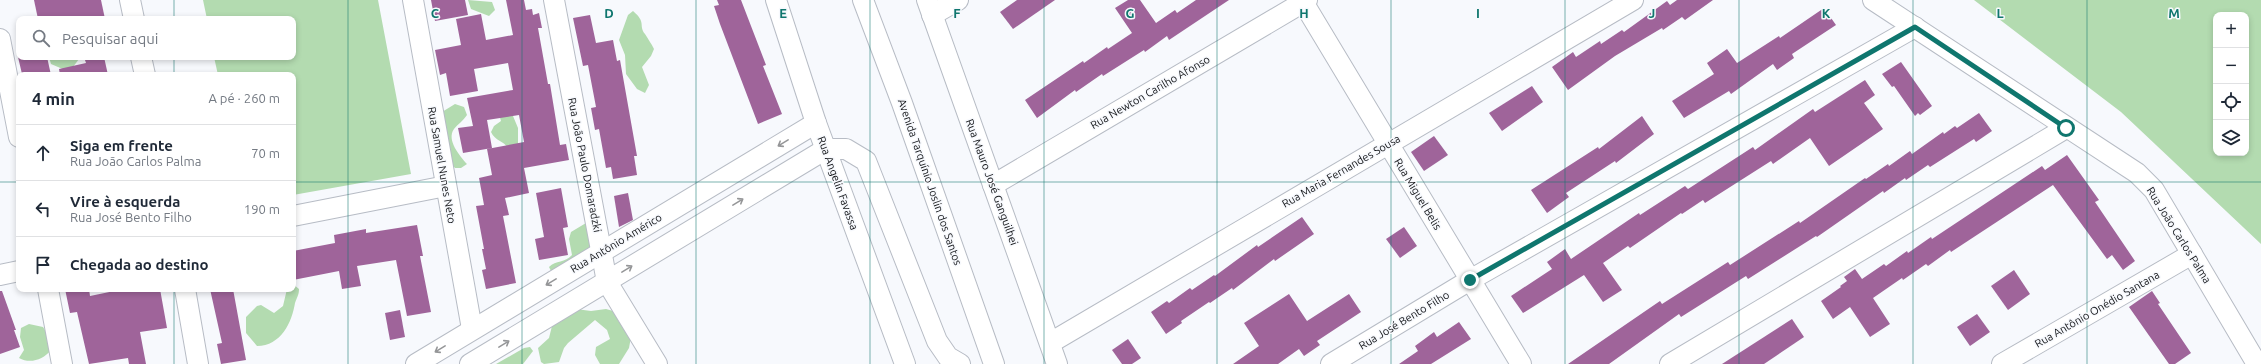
<!DOCTYPE html>
<html lang="pt">
<meta charset="utf-8">
<style>
body{margin:0;font-family:Ubuntu,sans-serif;background:#f2f2f3;color:#1f2937}
.controls{position:absolute;right:12px;top:12px;display:grid;overflow:hidden;border-radius:8px;box-shadow:0 2px 6px #0003}
.controls button{width:36px;height:36px;display:grid;place-items:center;padding:0;border:0;border-bottom:1px solid #e0e1e3;background:#fff;color:#1f2937;font:20px sans-serif}
.stop{position:absolute;width:12px;height:12px;margin:-9px;border:3px solid #0f766e;border-radius:50%;background:#fff}
.stop.end{background:#0f766e;border-color:#fff;box-shadow:0 1px 4px #0008}
.list{margin:0;padding:0;list-style:none}
h2{display:flex;justify-content:space-between;align-items:center;height:52px;margin:0;padding:0 16px;font-size:17px}
h2 small{font-size:13px;font-weight:400;color:#747a83}
.list li{display:grid;grid-template-columns:26px 1fr auto;gap:12px;align-items:center;box-sizing:border-box;height:56px;padding:0 16px;border-top:1px solid #e0e1e3}
.list b{display:block;font-size:15px;white-space:nowrap}
.list p{margin:0;font-size:13px;white-space:nowrap;color:#747a83}
.list em{font-size:13px;font-style:normal;color:#747a83}
.icon{flex:none;width:22px;height:22px;fill:none;stroke:currentColor;stroke-width:2;stroke-linecap:round;stroke-linejoin:round}
.map{position:relative;flex:none;width:2261px;height:364px;overflow:hidden}
.search{position:absolute;background:#fff;box-shadow:0 2px 6px #0003;left:16px;top:16px;width:280px;height:44px;display:flex;align-items:center;gap:10px;box-sizing:border-box;padding:0 14px;border-radius:8px;color:#747a83;font-size:15px}
.panel{position:absolute;background:#fff;box-shadow:0 2px 6px #0003;left:16px;top:72px;width:280px;height:220px;border-radius:8px}
.map>svg:first-child{display:block}
</style>
<div class="map">
<svg width="2261" height="364" viewBox="0 0 2261 364">
<rect width="100%" height="100%" fill="#f7f9fd"/>
<g fill="#b3dbb0" fill-rule="evenodd">
<polygon points="203,0 378,0 411,174 293,195 293,75 218,75 214,57 293,57 293,19 207,19"/>
<polygon points="468,0 492,2 495,10 489,16 471,9"/>
<path d="M1974,0H2261V244L2121,112ZM2216,15H2246V153H2216Z"/>
<path d="M633,11C647,23 638,25 645,34C648,39 651,43 654,49L651,56L642,67L649,85L645,93L637,89L626,74L625,55L619,40L628,15Z"/>
<polygon points="49,57 77,57 79,59 73,67 65,70 51,64"/>
<path d="M455,104L464,107L467,115C463,121 458,124 454,129C446,140 460,156 467,164L461,168H455L448,160L442,112Z"/>
<path d="M497,108L513,116L518,128V145L508,148C504,141 495,141 491,132L494,126L501,121Z"/>
<path d="M586,223H589L597,243L553,275L549,267C556,260 565,263 572,255L569,239L571,232Z"/>
<path d="M293,284L299,289C299,295 297,297 295,303C292,322 281,346 257,346L246,333V317L257,306L261,305L274,313L283,306L287,289H293Z"/>
<polygon points="576,309 591,311 606,309 613,311 619,322 628,329 631,337 629,348 619,364 600,364 595,355 596,347 610,339 607,330 595,320 568,343 564,348 559,362 544,364 541,362 538,348 549,338 554,318"/>
<path d="M29,324L43,327L48,335L51,350C43,360 30,364 19,358L24,350L20,337L21,328Z"/>
<polygon points="530,347 533,351 523,364 496,364 524,348"/>
</g>
<g fill="#9f649a">
<polygon points="34,0 101,0 105,19 38,19"/>
<polygon points="431,0 465,0 468,15 435,21"/>
<polygon points="506,0 524,0 526,10 532,9 533,15 539,13 542,28 538,28 548,84 550,84 560,145 566,144 569,160 524,168 529,193 505,198 509,215 503,216 516,283 486,289 482,270 486,269 482,249 484,249 476,206 484,205 479,178 492,175 487,149 524,142 519,115 487,120 492,148 463,153 458,128 473,126 467,98 513,90 508,63 474,69 478,91 450,96 446,73 440,75 435,50 461,45 456,19 481,14 486,40 513,35"/>
<polygon points="717,0 741,0 766,65 763,66 782,114 758,124 720,24 714,6 719,5"/>
<polygon points="1017,0 1055,0 1013,29 1000,12"/>
<polygon points="1128,0 1140,0 1156,23 1175,10 1177,13 1196,0 1229,0 1169,40 1167,36 1145,52 1144,50 1103,76 1102,74 1076,92 1075,90 1037,118 1025,100 1083,61 1084,63 1107,47 1108,49 1132,33 1115,8"/>
<polygon points="1677,0 1713,0 1685,20 1682,17 1663,30 1662,28 1615,56 1568,90 1552,67 1573,52 1576,57 1600,41 1601,44 1622,30 1624,32 1667,1 1670,5"/>
<polygon points="1824,8 1836,25 1792,54 1794,58 1777,70 1773,64 1731,94 1729,91 1684,118 1672,101 1714,74 1707,63 1727,49 1737,63 1779,36 1780,38"/>
<polygon points="590,15 596,43 613,40 617,61 620,60 637,156 634,156 637,175 613,179 611,167 606,168 599,129 595,130 591,108 596,107 588,65 583,66 573,18"/>
<polygon points="18,57 47,57 51,75 29,75 28,73 22,74"/>
<polygon points="84,57 104,57 108,75 60,75 59,69 86,63"/>
<polygon points="1901,62 1932,106 1920,115 1918,113 1915,116 1894,86 1892,87 1882,74"/>
<polygon points="1865,80 1875,95 1864,103 1883,129 1829,166 1810,138 1773,164 1771,161 1705,203 1703,200 1682,214 1681,213 1630,248 1628,246 1603,263 1622,290 1603,302 1584,275 1523,313 1511,296 1552,269 1547,262 1565,249 1571,259 1639,213 1640,215 1685,186 1688,189 1753,147 1755,150 1813,109 1815,112"/>
<polygon points="1532,86 1543,102 1502,131 1489,113"/>
<polygon points="1979,113 1992,131 1976,142 1974,139 1930,167 1928,165 1906,180 1905,178 1884,193 1883,191 1817,237 1816,236 1748,279 1746,276 1681,317 1679,314 1609,364 1568,364 1660,301 1662,304 1728,262 1730,265 1799,221 1800,223 1865,178 1866,179 1888,164 1889,166 1910,151 1912,154 1943,132 1944,134 1955,126 1957,128"/>
<polygon points="1642,116 1654,134 1616,163 1615,161 1566,193 1569,197 1547,213 1531,190 1598,147 1599,149"/>
<polygon points="1434,136 1448,155 1424,171 1411,152"/>
<polygon points="2067,155 2099,200 2095,202 2135,261 2123,270 2112,255 2107,259 2053,185 1951,252 1950,250 1928,266 1926,264 1903,280 1902,278 1873,298 1890,324 1870,337 1850,307 1833,319 1821,301 1841,287 1840,286 1847,281 1844,277 1855,269 1862,279 1884,264 1886,266 1907,251 1908,253 1931,237 1932,239 2042,166 2045,170"/>
<polygon points="561,188 568,227 563,228 568,255 539,260 535,239 544,237 536,193"/>
<polygon points="628,193 633,220 619,227 614,196"/>
<polygon points="1302,217 1314,234 1275,261 1274,259 1233,290 1232,288 1210,303 1209,302 1181,321 1182,323 1166,334 1151,312 1167,301 1169,303 1190,288 1192,290 1214,275 1215,276 1257,245 1258,247"/>
<polygon points="417,225 423,256 420,256 431,312 407,316 396,260 357,266 361,286 342,289 339,271 293,280 293,251 335,243 334,235 366,229 366,233"/>
<polygon points="1404,227 1417,246 1400,258 1386,239"/>
<polygon points="2014,270 2030,294 2008,310 1991,286"/>
<polygon points="65,289 89,289 90,296 124,289 160,289 167,328 140,332 146,364 129,364 128,358 89,364 77,312 70,313"/>
<polygon points="210,289 233,289 246,360 221,364 217,344 222,343"/>
<polygon points="0,291 2,291 16,330 14,330 20,347 0,354"/>
<polygon points="2152,291 2160,303 2158,304 2191,353 2175,364 2169,364 2129,307"/>
<polygon points="1289,294 1307,321 1349,294 1361,312 1317,341 1320,345 1304,356 1299,349 1278,364 1233,364 1259,346 1244,323"/>
<polygon points="400,310 405,337 390,340 385,313"/>
<polygon points="1977,314 1990,332 1970,346 1957,327"/>
<polygon points="1792,319 1804,337 1764,364 1722,364"/>
<polygon points="1459,322 1471,339 1431,364 1399,364 1418,351 1415,346 1434,332 1437,337"/>
<polygon points="1128,339 1141,358 1132,364 1122,364 1112,350"/>
</g>
<g fill="none" stroke-linecap="round" stroke-linejoin="round">
<g stroke="#b7bcc5" stroke-width="22">
<g id="minor">
<polyline points="130,0 134,19"/>
<polyline points="413,0 472,329"/>
<polyline points="554,0 607,282 657,364"/>
<polyline points="776,0 816,123 905,364"/>
<polyline points="863,0 902,103 994,364"/>
<polyline points="927,0 1057,364"/>
<polyline points="1873,0 2137,173 2154,190 2257,364"/>
<polyline points="1303,2 1521,364"/>
<polyline points="932,15 958,0"/>
<polyline points="0,39 19,137"/>
<polyline points="141,57 145,75"/>
<polyline points="993,185 1307,0"/>
<polyline points="293,216 446,186"/>
<polyline points="0,275 19,271"/>
<polyline points="48,289 62,364"/>
<polyline points="185,289 198,364"/>
<polyline points="1050,343 1633,0"/>
<polyline points="416,364 816,123"/>
<polyline points="470,364 826,149 846,149 866,161 937,341 948,357 960,364"/>
<polyline points="1331,364 1470,280 1915,27"/>
<polyline points="1670,364 2066,128"/>
<polyline points="2002,364 2192,254"/>
</g>
</g>
<use href="#minor" stroke="#fff" stroke-width="20"/>
</g>
<defs><path id="oneway-shaft" d="M-6 0H5M1.5-3L5.5 0L1.5 3" fill="none" stroke-width="1.6" stroke-linecap="round" stroke-linejoin="round"/></defs>
<g stroke="#959698">
<use href="#oneway-shaft" transform="translate(783 143) rotate(149)"/>
<use href="#oneway-shaft" transform="translate(738 202) rotate(-31)"/>
<use href="#oneway-shaft" transform="translate(627 269) rotate(-31)"/>
<use href="#oneway-shaft" transform="translate(551 282) rotate(149)"/>
<use href="#oneway-shaft" transform="translate(504 344) rotate(-31)"/>
<use href="#oneway-shaft" transform="translate(440 349) rotate(149)"/>
</g>
<g fill="none" stroke-linecap="round" stroke-linejoin="round">
<polyline stroke="#0f766e" stroke-width="5" points="1470,280 1915,27 2066,128"/>
</g>
<path fill="none" stroke="#0f766e" stroke-width="1" stroke-opacity="0.55" d="M174,0V19M348,0V364M522,0V364M696,0V364M870,0V364M1044,0V364M1217,0V364M1391,0V364M1565,0V364M1739,0V364M1913,0V364M2087,0V364M174,57V75M0,182H19M293,182H2261M174,289V364"/>
<g text-anchor="middle" stroke-width="3" stroke-linejoin="round" paint-order="stroke">
<g font-size="11" fill="#141619" stroke="#f7f9fd">
<text transform="translate(1150 92) rotate(-30)" y="4">Rua Newton Carilho Afonso</text>
<text transform="translate(442 165) rotate(80)" y="4">Rua Samuel Nunes Neto</text>
<text transform="translate(585 165) rotate(79)" y="4">Rua João Paulo Domaradzki</text>
<text transform="translate(1341 171) rotate(-30)" y="4">Rua Maria Fernandes Sousa</text>
<text transform="translate(930 182) rotate(71)" y="4">Avenida Tarquínio Joslin dos Santos</text>
<text transform="translate(992 182) rotate(70)" y="4">Rua Mauro José Ganguilhei</text>
<text transform="translate(838 183) rotate(70)" y="4">Rua Angelin Favassa</text>
<text transform="translate(1418 194) rotate(59)" y="4">Rua Miguel Belis</text>
<text transform="translate(2179 235) rotate(58)" y="4">Rua João Carlos Palma</text>
<text transform="translate(616 243) rotate(-31)" y="4">Rua Antônio Américo</text>
<text transform="translate(2097 309) rotate(-30)" y="4">Rua Antônio Onédio Santana</text>
<text transform="translate(1404 320) rotate(-31)" y="4">Rua José Bento Filho</text>
</g>
</g>
<g font-size="13" text-anchor="middle" font-weight="bold" fill="#0f766e" stroke="#f7f9fd" stroke-width="3" stroke-linejoin="round" paint-order="stroke">
<text x="435" y="18">C</text>
<text x="609" y="18">D</text>
<text x="783" y="18">E</text>
<text x="957" y="18">F</text>
<text x="1130" y="18">G</text>
<text x="1304" y="18">H</text>
<text x="1478" y="18">I</text>
<text x="1652" y="18">J</text>
<text x="1826" y="18">K</text>
<text x="2000" y="18">L</text>
<text x="2174" y="18">M</text>
</g>
</svg>
<div class="controls">
<button>+</button>
<button>−</button>
<button><svg class="icon" aria-label="locate" viewBox="0 0 24 24"><circle cx="12" cy="12" r="6"/><path d="M12 2v4M12 18v4M2 12h4M18 12h4"/></svg></button>
<button><svg class="icon" aria-label="layers" viewBox="0 0 24 24"><path d="M12 4l9 5-9 5-9-5zM3 14l9 5 9-5"/></svg></button>
</div>
<div class="stop" style="left:2066px;top:128px"></div>
<div class="stop end" style="left:1470px;top:280px"></div>
<div class="search"><svg class="icon" aria-label="search" viewBox="0 0 24 24"><circle cx="10" cy="10" r="6"/><path d="M15 15l6 6"/></svg>Pesquisar aqui</div>
<section class="panel">
<h2>4 min<small>A pé · 260 m</small></h2>
<ul class="list">
<li><svg class="icon" aria-label="ahead" viewBox="0 0 24 24"><path d="M12 20V5M6 11l6-6 6 6"/></svg><div><b>Siga em frente</b><p>Rua João Carlos Palma</p></div><em>70 m</em></li>
<li><svg class="icon" aria-label="left" viewBox="0 0 24 24"><path d="M17 20v-9H6M10 6l-5 5 5 5"/></svg><div><b>Vire à esquerda</b><p>Rua José Bento Filho</p></div><em>190 m</em></li>
<li><svg class="icon" aria-label="arrive" viewBox="0 0 24 24"><path d="M6 21V4h12l-3 4 3 4H6"/></svg><div><b>Chegada ao destino</b></div></li>
</ul>
</section>
</div>
